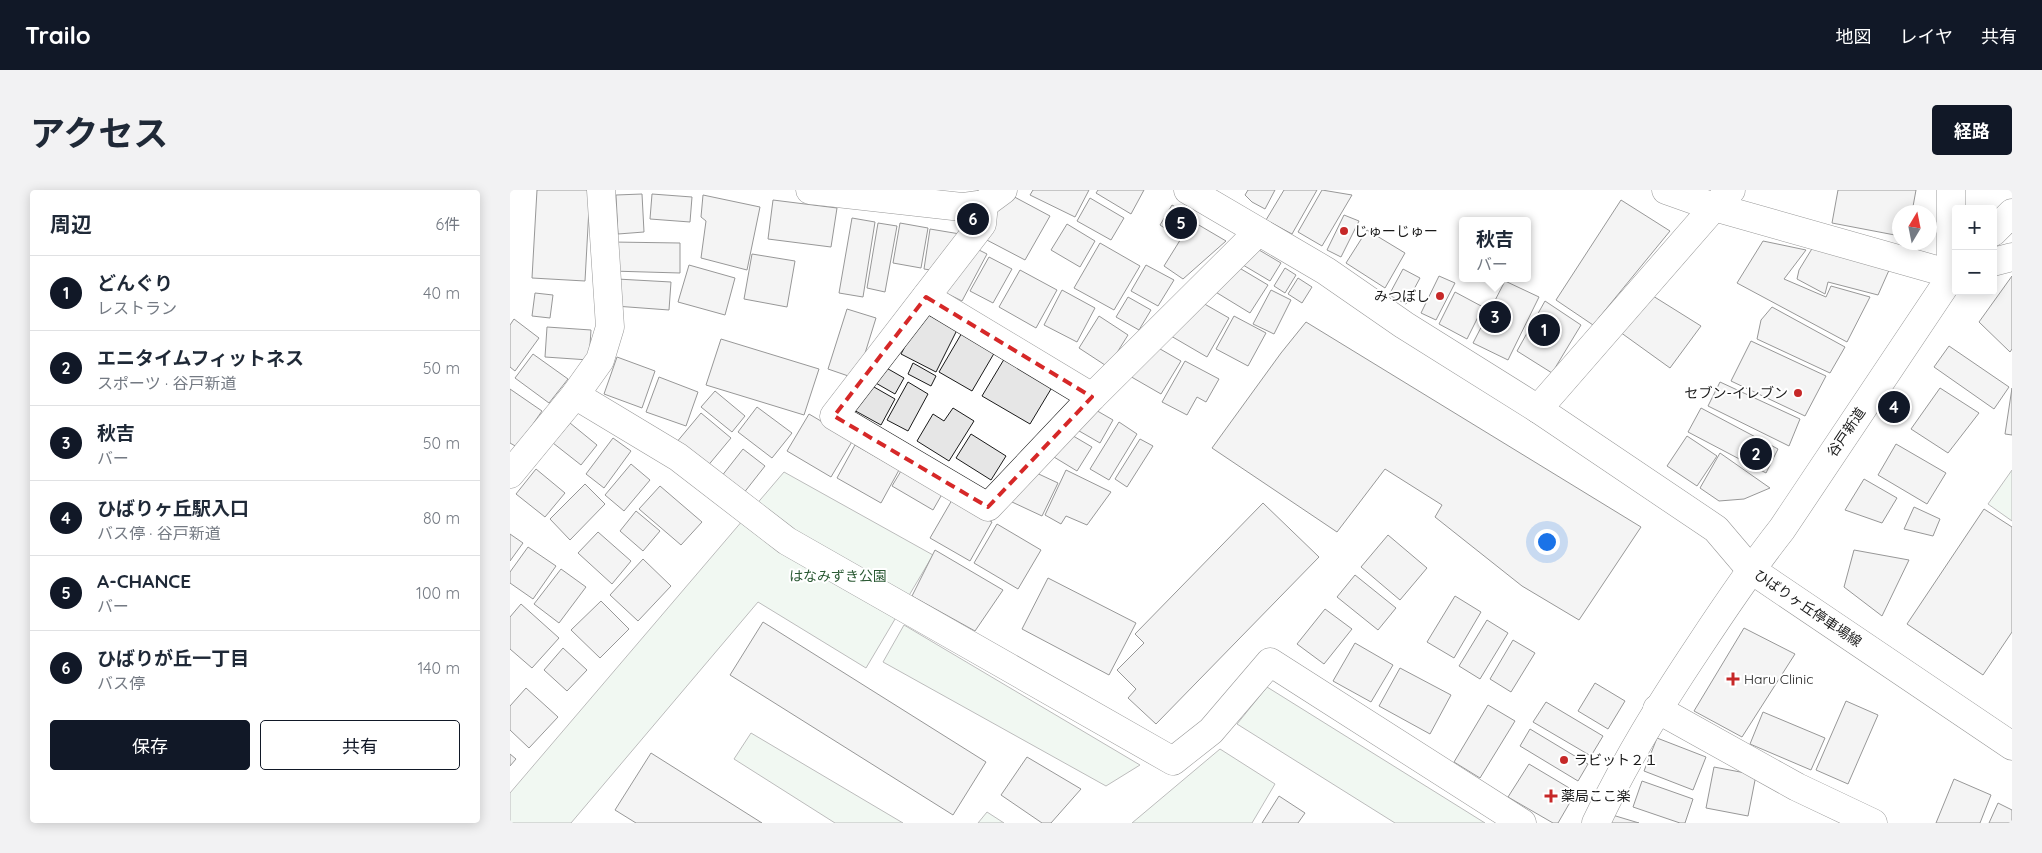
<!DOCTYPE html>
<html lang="ja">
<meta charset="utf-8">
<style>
body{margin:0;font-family:Quicksand,"Noto Sans JP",sans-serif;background:#f2f2f3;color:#1f2937}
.controls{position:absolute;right:15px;top:15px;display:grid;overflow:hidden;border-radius:5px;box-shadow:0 2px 12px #0003}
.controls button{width:45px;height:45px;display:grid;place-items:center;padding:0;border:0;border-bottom:1px solid #e0e1e3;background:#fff;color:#1f2937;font:25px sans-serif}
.compass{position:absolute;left:1382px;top:15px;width:45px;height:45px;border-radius:50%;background:#fff;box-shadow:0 2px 12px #0003;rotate:10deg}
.you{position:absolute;left:1036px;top:351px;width:18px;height:18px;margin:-12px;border:4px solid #fff;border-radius:50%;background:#1a73e8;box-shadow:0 0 0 8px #1a73e833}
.badge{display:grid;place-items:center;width:32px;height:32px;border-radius:50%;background:#111827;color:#fff;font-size:16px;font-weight:700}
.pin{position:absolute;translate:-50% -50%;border:2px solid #fff;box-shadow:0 1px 5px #0006}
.popup{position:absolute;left:949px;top:27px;width:72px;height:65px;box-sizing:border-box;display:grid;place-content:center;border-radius:5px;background:#fff;filter:drop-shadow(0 1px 4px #0005);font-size:16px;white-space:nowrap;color:#747a83}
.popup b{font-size:19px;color:#1f2937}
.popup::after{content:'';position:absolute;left:50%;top:100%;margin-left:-10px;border:10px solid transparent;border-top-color:#fff}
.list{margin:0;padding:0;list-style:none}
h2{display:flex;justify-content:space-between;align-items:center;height:65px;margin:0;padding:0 20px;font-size:21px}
h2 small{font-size:16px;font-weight:400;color:#747a83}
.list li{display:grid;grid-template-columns:32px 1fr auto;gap:15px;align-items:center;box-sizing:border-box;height:75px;padding:0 20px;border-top:1px solid #e0e1e3}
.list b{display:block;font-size:19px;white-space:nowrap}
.list p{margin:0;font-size:16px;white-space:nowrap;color:#747a83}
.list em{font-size:16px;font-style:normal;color:#747a83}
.actions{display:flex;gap:10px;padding:15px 20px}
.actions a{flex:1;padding:11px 0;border:1px solid #111827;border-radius:5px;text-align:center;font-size:18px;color:#111827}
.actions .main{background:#111827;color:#fff}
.map{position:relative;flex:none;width:1502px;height:633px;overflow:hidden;border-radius:5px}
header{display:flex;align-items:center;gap:30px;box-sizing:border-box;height:70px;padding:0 25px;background:#111827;color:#fff}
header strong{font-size:24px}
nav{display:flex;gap:28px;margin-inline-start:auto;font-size:18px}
.intro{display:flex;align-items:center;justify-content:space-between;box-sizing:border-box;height:120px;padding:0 30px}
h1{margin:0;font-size:35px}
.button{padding:12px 22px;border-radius:5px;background:#111827;color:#fff;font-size:18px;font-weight:700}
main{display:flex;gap:30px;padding:0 30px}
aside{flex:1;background:#fff;border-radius:5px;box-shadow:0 2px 12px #0003}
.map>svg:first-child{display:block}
</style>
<header>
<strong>Trailo</strong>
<nav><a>地図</a><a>レイヤ</a><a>共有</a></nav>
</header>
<div class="intro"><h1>アクセス</h1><a class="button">経路</a></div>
<main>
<aside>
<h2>周辺<small>6件</small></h2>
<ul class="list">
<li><span class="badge">1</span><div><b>どんぐり</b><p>レストラン</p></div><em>40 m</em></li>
<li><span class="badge">2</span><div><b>エニタイムフィットネス</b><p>スポーツ · 谷戸新道</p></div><em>50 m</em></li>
<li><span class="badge">3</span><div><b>秋吉</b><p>バー</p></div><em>50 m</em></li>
<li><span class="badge">4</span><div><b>ひばりヶ丘駅入口</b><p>バス停 · 谷戸新道</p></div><em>80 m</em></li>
<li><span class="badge">5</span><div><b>A-CHANCE</b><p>バー</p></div><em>100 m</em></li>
<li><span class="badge">6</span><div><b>ひばりが丘一丁目</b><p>バス停</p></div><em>140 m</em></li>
</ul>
<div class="actions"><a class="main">保存</a><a>共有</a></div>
</aside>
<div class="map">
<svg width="1502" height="633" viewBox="0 0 1502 633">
<rect width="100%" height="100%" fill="#fff"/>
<g fill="#e0efe3" stroke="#6a6a6a">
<polygon points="1502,280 1502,331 1478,314"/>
<polygon points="274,282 423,365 356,478 248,412 61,633 0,633 0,603"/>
<polygon points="394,435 630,575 596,596 373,472"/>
<polygon points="757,497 975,633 885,633 727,534"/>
<polygon points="241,543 393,633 325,633 224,569"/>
<polygon points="710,559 765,594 742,633 622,633"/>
<polygon points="477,622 494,633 468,633"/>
</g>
<g fill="#e6e6e6" stroke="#1a1a1a">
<polygon points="27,0 80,0 75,91 22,88"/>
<polygon points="523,0 579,0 565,27 520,5"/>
<polygon points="588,0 634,0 621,24 586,3"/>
<polygon points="738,0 765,0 755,19 742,12 735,5"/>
<polygon points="774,0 807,0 782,44 756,30"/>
<polygon points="812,0 842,5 812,56 788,42"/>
<polygon points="1328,0 1406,0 1402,22 1390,22 1390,46 1322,33"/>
<polygon points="497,3 540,26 515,70 473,48"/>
<polygon points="132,4 134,42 108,44 106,5"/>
<polygon points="142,4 182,7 180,32 140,29"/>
<polygon points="193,5 250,17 237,80 191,68 196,31 191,27"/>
<polygon points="580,8 614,28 601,50 567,31"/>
<polygon points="263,10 327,18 321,57 258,49"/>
<polygon points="1111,10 1160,41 1083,135 1046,110"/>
<polygon points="662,15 681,26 668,47 650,35"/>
<polygon points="834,25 849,31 831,67 817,60"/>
<polygon points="342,28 365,32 353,107 329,103"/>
<polygon points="682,31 716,51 673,89 654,76"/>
<polygon points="368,33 387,36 375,102 357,98"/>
<polygon points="390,33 418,38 411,78 383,73"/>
<polygon points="557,34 585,51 570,77 541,60"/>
<polygon points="420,39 456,45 427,81 414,79"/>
<polygon points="857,40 895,63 875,98 836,73"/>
<polygon points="1253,51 1296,60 1274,89 1316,107 1321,96 1360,107 1337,152 1227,93"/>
<polygon points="102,52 170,53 170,83 101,81"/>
<polygon points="590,53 630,76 604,120 564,98"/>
<polygon points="739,54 771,73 760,91 728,72"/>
<polygon points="461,56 477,64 452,111 436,103"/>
<polygon points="1303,57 1380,78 1368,105 1318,92 1315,104 1287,89 1289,80"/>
<polygon points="242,64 285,71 277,117 234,109"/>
<polygon points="479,67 502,79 483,113 460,101"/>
<polygon points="721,73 758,95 740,123 704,101"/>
<polygon points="179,75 225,88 215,125 168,112"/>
<polygon points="636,75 664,90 648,116 621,101"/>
<polygon points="775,78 786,85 775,103 764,96"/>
<polygon points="893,79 910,88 896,114 879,105"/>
<polygon points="510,80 547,100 526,138 489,117"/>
<polygon points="929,86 945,93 926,130 911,123"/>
<polygon points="1502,86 1502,159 1500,162 1469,132"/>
<polygon points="788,88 802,97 792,113 778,104"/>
<polygon points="107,89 161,92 159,120 105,116"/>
<polygon points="995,91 1029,107 998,170 963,153"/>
<polygon points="552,100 585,118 567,152 534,135"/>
<polygon points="761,100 781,110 764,144 743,134"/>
<polygon points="945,102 973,117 957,149 929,134"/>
<polygon points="25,103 43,105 40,128 22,126"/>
<polygon points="1143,106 1191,136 1160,178 1110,142"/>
<polygon points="618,107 641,120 629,140 606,127"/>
<polygon points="684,108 719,128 697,167 661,146"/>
<polygon points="1035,111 1071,135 1042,183 1007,161"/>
<polygon points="1262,117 1335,157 1320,183 1247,149 1251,130"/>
<polygon points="337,119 366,128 347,189 318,179"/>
<polygon points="413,122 447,140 426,182 391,164"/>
<polygon points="589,126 618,145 598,177 569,158"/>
<polygon points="724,126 756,143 738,176 706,159"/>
<polygon points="4,129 29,148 5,181 0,177 0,135"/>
<polygon points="796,132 1131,337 1069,430 1012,396 925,327 932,315 875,279 827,342 702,258 771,163"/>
<polygon points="37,137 81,140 79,170 35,167"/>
<polygon points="453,141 486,160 462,201 429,182"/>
<polygon points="211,149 309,179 294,225 196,195"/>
<polygon points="1241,151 1316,186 1295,226 1221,191"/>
<polygon points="638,152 671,171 651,204 618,185"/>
<polygon points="1439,156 1499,197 1484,219 1424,177"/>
<polygon points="23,164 58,189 39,213 5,188"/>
<polygon points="496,166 544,194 520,234 472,206"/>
<polygon points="107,167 145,181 132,218 94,204"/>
<polygon points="675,171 709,189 696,212 687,207 677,225 652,212"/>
<polygon points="403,173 426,186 421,196 398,184"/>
<polygon points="373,176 394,188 385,204 364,192"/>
<polygon points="149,187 188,202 176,236 136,222"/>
<polygon points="398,192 418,204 398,241 377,230"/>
<polygon points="1210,192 1290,229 1279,256 1198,216"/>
<polygon points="357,193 385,209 371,235 342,219"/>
<polygon points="1430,198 1469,223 1438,263 1401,239"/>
<polygon points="1502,198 1502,245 1495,244"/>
<polygon points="0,199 32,221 7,257 0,253"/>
<polygon points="205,201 235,226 222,242 191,217"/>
<polygon points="577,215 603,230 590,253 564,238"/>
<polygon points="247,217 282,243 262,268 228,242"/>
<polygon points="443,218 464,231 439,271 407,251 423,224 434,231"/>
<polygon points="1191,218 1268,259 1256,283 1178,242"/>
<polygon points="191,223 221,248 196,278 166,253"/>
<polygon points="299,224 343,250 321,287 277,261"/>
<polygon points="609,232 627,244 599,290 580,279"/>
<polygon points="60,233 87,255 71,275 43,253"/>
<polygon points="553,240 582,257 567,281 539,264"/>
<polygon points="461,244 496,266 481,290 446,268"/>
<polygon points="1177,246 1207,266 1187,296 1157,276"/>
<polygon points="103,248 121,261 94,298 76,284"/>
<polygon points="630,249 643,256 617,297 605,289"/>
<polygon points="1386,254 1436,283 1417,314 1368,285"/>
<polygon points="345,255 389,280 371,313 327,288"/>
<polygon points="233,259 255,276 233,304 211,287"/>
<polygon points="1210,263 1260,298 1234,309 1209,311 1190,298"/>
<polygon points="121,274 140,290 114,321 95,305"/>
<polygon points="394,276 435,299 423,320 382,296"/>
<polygon points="26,279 55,303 35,327 6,304"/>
<polygon points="518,279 548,293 532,326 502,312"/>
<polygon points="556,280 601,302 577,335 556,326 551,334 535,325"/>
<polygon points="1354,289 1387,308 1372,333 1335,320"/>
<polygon points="75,294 95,314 60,350 40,329"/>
<polygon points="150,296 192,332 171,355 129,319"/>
<polygon points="442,310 482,332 460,371 420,348"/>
<polygon points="753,313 809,367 646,534 618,508 626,499 607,480 634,453 625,444"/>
<polygon points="1404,317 1430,329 1423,346 1394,339"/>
<polygon points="1474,319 1502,337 1502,442 1473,485 1397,434"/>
<polygon points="126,321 150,341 133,361 110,341"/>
<polygon points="487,334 531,360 508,399 464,373"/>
<polygon points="88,342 121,371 102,394 68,363"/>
<polygon points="0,344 13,353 0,371"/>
<polygon points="878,345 917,378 890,410 851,377"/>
<polygon points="18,357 46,376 23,409 0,393 0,382"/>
<polygon points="425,360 493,400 465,441 402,406"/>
<polygon points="1344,360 1399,370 1372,426 1334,397"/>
<polygon points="133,369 161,396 128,431 100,405"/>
<polygon points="51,379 76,397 49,433 24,414"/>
<polygon points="845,385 886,418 868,440 827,407"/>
<polygon points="538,388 626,433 599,485 512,439"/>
<polygon points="945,406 971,422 944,468 917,452"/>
<polygon points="91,411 119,439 90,468 61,440"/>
<polygon points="11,414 49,448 22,478 0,459 0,427"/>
<polygon points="815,419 842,439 814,474 787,454"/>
<polygon points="977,430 998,443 970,489 949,476"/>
<polygon points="253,432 476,572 443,625 220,485"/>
<polygon points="1234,438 1285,464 1232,547 1184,521"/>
<polygon points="1003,450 1025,463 1001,502 980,489"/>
<polygon points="845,453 883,475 861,512 823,491"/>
<polygon points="53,458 77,480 57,501 34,480"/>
<polygon points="890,478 941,505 920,544 869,516"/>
<polygon points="1085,493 1115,511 1098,539 1068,521"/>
<polygon points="16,498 48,527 19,558 0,540 0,516"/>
<polygon points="1336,511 1368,525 1338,594 1306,580"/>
<polygon points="1036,512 1093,546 1081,566 1023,532"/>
<polygon points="978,515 1005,531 970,588 944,572"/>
<polygon points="1253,522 1315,548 1301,580 1240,554"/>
<polygon points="1020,539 1078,574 1068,591 1010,556"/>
<polygon points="1147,548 1196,567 1183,600 1134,581"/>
<polygon points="141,563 252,633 126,633 105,620"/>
<polygon points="0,564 6,569 0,576"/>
<polygon points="517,567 571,599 541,633 532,633 491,605"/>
<polygon points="1019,574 1066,602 1048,633 1043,633 998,607"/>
<polygon points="1204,577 1246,585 1238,626 1196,618"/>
<polygon points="1444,589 1481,605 1470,633 1426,633"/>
<polygon points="1132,591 1183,609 1175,633 1170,633 1123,617"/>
<polygon points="769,606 795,623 788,633 752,633"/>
<polygon points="1488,613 1502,620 1502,633 1479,633"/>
<polygon points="1099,624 1129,633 1096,633"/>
</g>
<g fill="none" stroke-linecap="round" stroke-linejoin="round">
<g stroke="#1a1a1a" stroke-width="29">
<g id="minor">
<polyline points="300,0 452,17 474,14 493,0"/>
<polyline points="678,0 816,81 894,135 1028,219 1206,339 1240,379"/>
<polyline points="1156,0 1204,17 1441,84 1446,83"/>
<polyline points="474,14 472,34 324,226 478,317 582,207 748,42"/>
<polyline points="1483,72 1502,67"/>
<polyline points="1441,84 1441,0"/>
<polyline points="416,107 582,207"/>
<polyline points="65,205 168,267 277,351 663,571 701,541 760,472 1012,633"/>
<polyline points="1028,219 1204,17 1221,0"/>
<polyline points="0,284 65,205 90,170 100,137 91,0"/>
<polyline points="1147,519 1287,597 1363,633"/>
</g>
</g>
<g stroke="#1a1a1a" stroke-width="29">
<g id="major">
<polyline points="1483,42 1502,23"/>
<polyline points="1240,379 1502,556"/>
<path d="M1086,633C1115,571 1150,515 1188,458C1215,417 1242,377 1272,339L1446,79"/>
</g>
</g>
<use href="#minor" stroke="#fff" stroke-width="28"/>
<use href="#major" stroke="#fff" stroke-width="28"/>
</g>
<path d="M0 0H1502V633H0ZM416,107L582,207L478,317L324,226Z" fill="#fff" fill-opacity=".55" fill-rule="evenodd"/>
<path fill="none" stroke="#d62828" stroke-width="4" stroke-dasharray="10 6" stroke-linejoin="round" d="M416,107L582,207L478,317L324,226Z"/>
<g fill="#c62828" stroke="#fff" stroke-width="2">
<circle cx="834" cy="41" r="5"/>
<circle cx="930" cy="106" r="5"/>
<circle cx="1288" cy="203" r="5"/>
<path d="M1220.5 481.5h5v5h5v5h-5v5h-5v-5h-5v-5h5z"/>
<circle cx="1054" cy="570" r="5"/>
<path d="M1038.5 598.5h5v5h5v5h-5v5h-5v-5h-5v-5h5z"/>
</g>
<g text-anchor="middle" stroke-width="4" stroke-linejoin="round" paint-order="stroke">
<g font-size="14" fill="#1a1a1a" stroke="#fff" text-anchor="start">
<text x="844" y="46">じゅーじゅー</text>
<text x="920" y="111" text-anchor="end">みつぼし</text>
<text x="1278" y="208" text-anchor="end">セブン-イレブン</text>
<text x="1234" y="494">Haru Clinic</text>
<text x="1064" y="575">ラビット２１</text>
<text x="1051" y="611">薬局ここ楽</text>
</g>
<g font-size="14" fill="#1a1a1a" stroke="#fff">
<text transform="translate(1336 242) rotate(-56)" y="5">谷戸新道</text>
<text transform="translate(1298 418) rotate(34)" y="5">ひばりヶ丘停車場線</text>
</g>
<g font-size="14" fill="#2b5a34" stroke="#fff">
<text x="328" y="391">はなみずき公園</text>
</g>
</g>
</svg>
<div class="controls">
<button>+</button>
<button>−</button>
</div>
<svg class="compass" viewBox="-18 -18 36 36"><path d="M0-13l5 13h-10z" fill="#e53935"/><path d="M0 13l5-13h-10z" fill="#747a83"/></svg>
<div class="you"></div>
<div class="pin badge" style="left:1034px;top:140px">1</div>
<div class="pin badge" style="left:1246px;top:264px">2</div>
<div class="pin badge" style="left:985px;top:127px">3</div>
<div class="popup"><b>秋吉</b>バー</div>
<div class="pin badge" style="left:1384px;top:217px">4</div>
<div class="pin badge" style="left:671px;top:33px">5</div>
<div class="pin badge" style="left:463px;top:29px">6</div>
</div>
</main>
